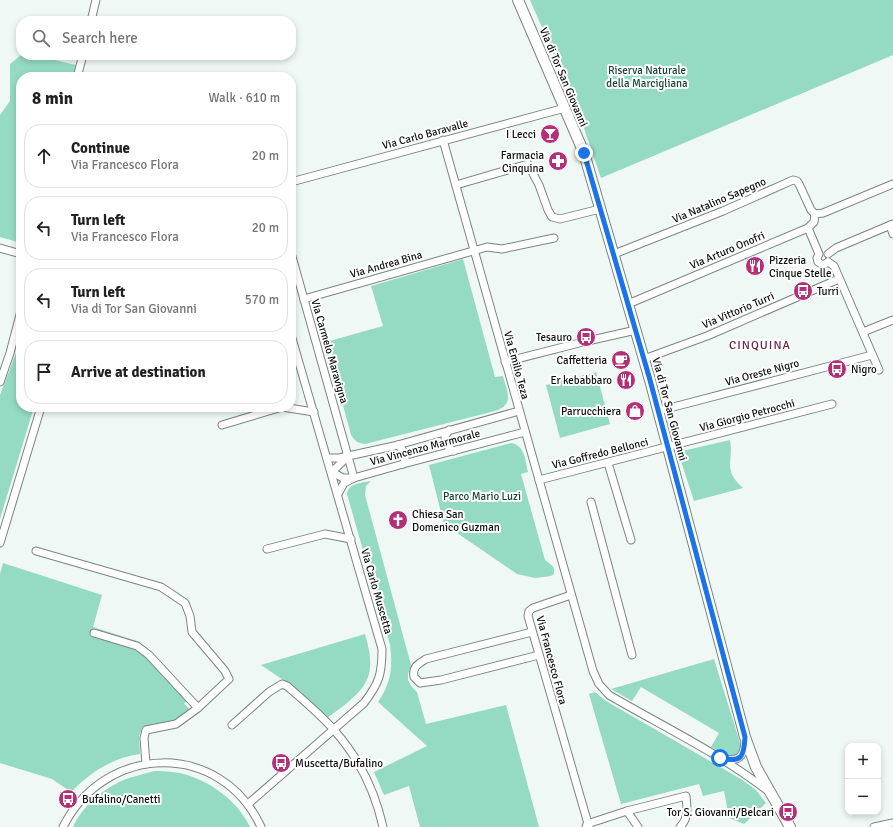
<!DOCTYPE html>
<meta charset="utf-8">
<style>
body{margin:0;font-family:Signika,sans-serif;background:#f2f2f2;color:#202124}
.controls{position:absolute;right:12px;bottom:12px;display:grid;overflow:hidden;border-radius:8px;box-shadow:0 2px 6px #0003}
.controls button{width:36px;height:36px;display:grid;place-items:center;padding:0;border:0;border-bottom:1px solid #e0e0e0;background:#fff;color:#202124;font:20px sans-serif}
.stop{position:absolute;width:12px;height:12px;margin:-9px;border:3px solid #1a73e8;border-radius:50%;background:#fff}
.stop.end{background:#1a73e8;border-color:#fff;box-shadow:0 1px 4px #0008}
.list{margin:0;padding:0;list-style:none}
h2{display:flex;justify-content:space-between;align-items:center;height:52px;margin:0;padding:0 16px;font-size:17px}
h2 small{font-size:13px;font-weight:400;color:#757577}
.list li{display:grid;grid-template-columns:26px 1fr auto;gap:12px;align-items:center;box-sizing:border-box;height:64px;margin:0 8px 8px;padding:0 8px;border:1px solid #e0e0e0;border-radius:16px}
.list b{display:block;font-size:15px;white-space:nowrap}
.list p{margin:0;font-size:13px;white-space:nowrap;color:#757577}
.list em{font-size:13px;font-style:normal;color:#757577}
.icon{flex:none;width:22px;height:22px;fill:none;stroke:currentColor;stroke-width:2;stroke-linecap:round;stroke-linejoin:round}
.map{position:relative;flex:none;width:893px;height:827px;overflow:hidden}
.search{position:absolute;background:#fff;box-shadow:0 2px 6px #0003;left:16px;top:16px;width:280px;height:44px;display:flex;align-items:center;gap:10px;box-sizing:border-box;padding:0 14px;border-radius:16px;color:#757577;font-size:15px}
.panel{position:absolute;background:#fff;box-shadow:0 2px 6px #0003;left:16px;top:72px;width:280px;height:340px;border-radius:16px}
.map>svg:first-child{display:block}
</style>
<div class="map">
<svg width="893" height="827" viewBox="0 0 893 827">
<rect width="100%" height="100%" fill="#eff8f5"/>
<g fill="#95dac3">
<polygon points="530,0 893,0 893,55 601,178 576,105"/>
<polygon points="21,55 33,55 76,65 73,77 21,77 21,243 0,237 0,115 10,101 10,64"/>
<path d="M463,259L495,377L503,376C507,392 515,404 495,411L365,444C357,443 355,441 351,435L326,342L383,326L371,286Z"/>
<polygon points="21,332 21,407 34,407 0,519 0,395 16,353"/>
<polygon points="596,372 610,424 560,438 546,385"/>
<path d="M730,440C734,462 722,469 743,488L694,501L678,452Z"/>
<path d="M511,443C525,445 525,460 528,472L521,474L545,560C551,565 555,565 554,574L551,576L535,578L517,574L444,524L429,465Z"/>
<path d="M371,481L366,486L365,495L411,665L408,674V680L412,687L417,692L426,724L506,705L539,827H420L409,786L384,795L374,772L427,746L378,702C391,684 393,666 390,645L347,494C348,483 362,483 371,481Z"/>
<path d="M3,563L102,595L93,627L140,642L190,697L184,704L192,711L173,725L143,726L139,736L140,754C112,758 91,772 71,792L52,779L0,763V574Z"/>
<path d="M365,634C368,645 371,656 370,668C368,692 342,706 325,720L301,692L261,665Z"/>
<polygon points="714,659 741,746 741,750 736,755 728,756 711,747 719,733 641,687 632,701 611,689"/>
<polygon points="595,692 606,701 741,779 756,790 766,803 744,824 729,818 724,791 703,796 699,784 621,804 589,694"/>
<path d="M154,771C160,771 166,771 172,772C203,775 237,799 250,827H73C83,805 104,788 126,779C135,776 145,774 154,771Z"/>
</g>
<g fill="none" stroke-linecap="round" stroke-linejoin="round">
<g stroke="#7c8481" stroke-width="9">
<g id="street">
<polyline points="91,21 96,0"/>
<polyline points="77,77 83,55"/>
<path d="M443,140L593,671L599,684L609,695C662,726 719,753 768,791"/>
<polyline points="291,182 565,108"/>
<polyline points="456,185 528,164 539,185 548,210 552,217 560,219 600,209"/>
<polyline points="815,214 823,213 893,184"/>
<polyline points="890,225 893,234"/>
<polyline points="808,228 819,254 817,258 818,262 823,265 828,262"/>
<polyline points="0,248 21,254"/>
<polyline points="291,253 354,478"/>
<polyline points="614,254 723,211 793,180 797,181 799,184 811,210 815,214"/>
<polyline points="828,254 836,248 893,224"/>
<polyline points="828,262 834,266 879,370"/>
<polyline points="304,299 487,247 502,249 554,238"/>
<polyline points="628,304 808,228 814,222 815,214"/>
<polyline points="863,332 893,320"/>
<polyline points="644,359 707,336 839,279"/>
<polyline points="505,362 583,342 636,330"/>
<polyline points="0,382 10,353 21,311"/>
<polyline points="658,411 872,355"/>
<polyline points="222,425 282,407 314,412"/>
<path d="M449,430L445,436C445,444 447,447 454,451"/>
<path d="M398,445C404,451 408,456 403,464"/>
<polyline points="328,458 339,458 394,446 519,411"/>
<polyline points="608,463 631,540"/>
<polyline points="332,472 343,478 352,478"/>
<polyline points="332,472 347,457"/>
<polyline points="539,480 832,404"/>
<polyline points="338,494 344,483 354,478 403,464 525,432"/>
<polyline points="591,502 632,655"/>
<polyline points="0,543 41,407"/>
<polyline points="267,549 325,534 351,539"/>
<polyline points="36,551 161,587 185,603 190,616 192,632 225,671 229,679 198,708 176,724 146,730 144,738 146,764"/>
<polyline points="571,595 533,608 529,611 528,616 589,827"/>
<path d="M532,632L426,659C418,664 412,667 414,677L420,683L441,680L539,655"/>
<polyline points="94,633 137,646 149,655 198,708"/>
<path d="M232,725L269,692L282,684L287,686C303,700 320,714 334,730C358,757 375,791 383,827"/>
<path d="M724,759C739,762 744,756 745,742"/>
<path d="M248,804L364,703C379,683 382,675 382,649L291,335"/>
<polyline points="627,811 638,827"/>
<path d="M63,827C105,743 221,740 261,827"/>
<path d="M586,827L587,824L627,811L686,796C687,807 689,818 680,827"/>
<polyline points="874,827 893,823"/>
</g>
</g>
<g stroke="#7c8481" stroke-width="12">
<polyline id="secondary" points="518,0 584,153 650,380 745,737 756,767 790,827"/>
</g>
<use href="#street" stroke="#fff" stroke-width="7"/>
<use href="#secondary" stroke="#fff" stroke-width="10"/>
</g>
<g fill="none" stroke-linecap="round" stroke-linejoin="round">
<path stroke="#1a73e8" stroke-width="5" d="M584,153L650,380L745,737C744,757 742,763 720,758"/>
</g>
<defs>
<g id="bar-disc" transform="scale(1)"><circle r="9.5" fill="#b32f77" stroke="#fff"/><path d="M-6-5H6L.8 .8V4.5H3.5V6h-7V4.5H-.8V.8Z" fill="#fff"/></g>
<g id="pharmacy-disc" transform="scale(1)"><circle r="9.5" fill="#b32f77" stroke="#fff"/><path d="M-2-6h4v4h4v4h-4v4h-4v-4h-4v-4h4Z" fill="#fff"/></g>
<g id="restaurant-disc" transform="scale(1)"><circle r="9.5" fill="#b32f77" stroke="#fff"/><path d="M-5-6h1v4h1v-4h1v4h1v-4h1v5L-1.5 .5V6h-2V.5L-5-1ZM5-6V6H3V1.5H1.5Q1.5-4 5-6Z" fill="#fff"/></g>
<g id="bus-disc" transform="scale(1)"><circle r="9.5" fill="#b32f77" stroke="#fff"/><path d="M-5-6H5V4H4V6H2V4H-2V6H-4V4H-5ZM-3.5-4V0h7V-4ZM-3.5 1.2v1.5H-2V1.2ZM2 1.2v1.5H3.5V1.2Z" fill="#fff"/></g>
<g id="cafe-disc" transform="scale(1)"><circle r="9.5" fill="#b32f77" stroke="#fff"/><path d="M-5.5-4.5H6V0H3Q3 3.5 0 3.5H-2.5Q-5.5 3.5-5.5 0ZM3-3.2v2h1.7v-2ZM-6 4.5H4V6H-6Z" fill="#fff"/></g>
<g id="shop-disc" transform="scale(1)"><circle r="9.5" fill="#b32f77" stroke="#fff"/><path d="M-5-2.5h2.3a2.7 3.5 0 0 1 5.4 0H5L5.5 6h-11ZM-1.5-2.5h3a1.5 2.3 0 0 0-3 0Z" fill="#fff"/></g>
<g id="church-disc" transform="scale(1)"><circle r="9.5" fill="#b32f77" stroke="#fff"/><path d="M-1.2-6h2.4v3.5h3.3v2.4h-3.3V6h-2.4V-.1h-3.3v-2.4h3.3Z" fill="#fff"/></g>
</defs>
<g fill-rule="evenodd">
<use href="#bar-disc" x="550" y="134"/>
<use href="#pharmacy-disc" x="558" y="161"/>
<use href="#restaurant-disc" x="755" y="266"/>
<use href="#bus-disc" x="803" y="291"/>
<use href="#bus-disc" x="586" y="337"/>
<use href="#cafe-disc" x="621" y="360"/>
<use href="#bus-disc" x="837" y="369"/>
<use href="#restaurant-disc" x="626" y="380"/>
<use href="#shop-disc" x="635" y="411"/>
<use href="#church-disc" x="398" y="520"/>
<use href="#bus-disc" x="281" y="763"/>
<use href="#bus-disc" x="68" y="799"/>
<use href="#bus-disc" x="788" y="812"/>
</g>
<g text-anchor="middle" stroke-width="4" stroke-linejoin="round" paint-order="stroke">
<g font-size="11" fill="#174438" stroke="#fff">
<text x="647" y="74">Riserva Naturale<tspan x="647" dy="13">della Marcigliana</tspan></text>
<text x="482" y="500">Parco Mario Luzi</text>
</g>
<g font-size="11" fill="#0d0f0e" stroke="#fff">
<text transform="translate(564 77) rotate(67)" y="4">Via di Tor San Giovanni</text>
<text transform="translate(425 134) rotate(-15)" y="4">Via Carlo Baravalle</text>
<text transform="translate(719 200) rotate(-23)" y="4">Via Natalino Sapegno</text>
<text transform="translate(727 250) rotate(-23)" y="4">Via Arturo Onofri</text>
<text transform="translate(386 264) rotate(-16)" y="4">Via Andrea Bina</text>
<text transform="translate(738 310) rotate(-23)" y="4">Via Vittorio Turri</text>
<text transform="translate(330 351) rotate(74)" y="4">Via Carmelo Maravigna</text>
<text transform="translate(517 365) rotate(75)" y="4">Via Emilio Teza</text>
<text transform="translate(762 372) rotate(-15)" y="4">Via Oreste Nigro</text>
<text transform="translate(670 409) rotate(75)" y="4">Via di Tor San Giovanni</text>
<text transform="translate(747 415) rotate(-15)" y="4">Via Giorgio Petrocchi</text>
<text transform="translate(425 447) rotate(-15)" y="4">Via Vincenzo Marmorale</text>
<text transform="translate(600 453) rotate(-14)" y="4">Via Goffredo Bellonci</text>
<text transform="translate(377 591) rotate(74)" y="4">Via Carlo Muscetta</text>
<text transform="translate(552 660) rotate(75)" y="4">Via Francesco Flora</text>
</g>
<g font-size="11" fill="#0d0f0e" stroke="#fff" text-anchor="end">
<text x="536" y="138">I Lecci</text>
<text x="544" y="159">Farmacia<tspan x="544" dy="13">Cinquina</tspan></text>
<text x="769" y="264" text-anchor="start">Pizzeria<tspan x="769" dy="13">Cinque Stelle</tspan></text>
<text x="817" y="295" text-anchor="start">Turri</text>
<text x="572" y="341">Tesauro</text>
<text x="607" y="364">Caffetteria</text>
<text x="851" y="373" text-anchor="start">Nigro</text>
<text x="612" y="384">Er kebabbaro</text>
<text x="621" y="415">Parrucchiera</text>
<text x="412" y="518" text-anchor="start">Chiesa San<tspan x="412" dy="13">Domenico Guzman</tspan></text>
<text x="295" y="767" text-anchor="start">Muscetta/Bufalino</text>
<text x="82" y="803" text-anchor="start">Bufalino/Canetti</text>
<text x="774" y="816">Tor S. Giovanni/Belcari</text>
</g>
<g font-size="12" letter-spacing="1" fill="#672747" stroke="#fff">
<text x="760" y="349">CINQUINA</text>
</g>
</g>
</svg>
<div class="controls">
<button>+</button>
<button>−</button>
</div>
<div class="stop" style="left:720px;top:758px"></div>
<div class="stop end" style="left:584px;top:153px"></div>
<div class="search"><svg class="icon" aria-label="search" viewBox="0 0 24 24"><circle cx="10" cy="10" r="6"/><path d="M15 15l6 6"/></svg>Search here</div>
<section class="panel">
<h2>8 min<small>Walk · 610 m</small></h2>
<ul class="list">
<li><svg class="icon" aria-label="ahead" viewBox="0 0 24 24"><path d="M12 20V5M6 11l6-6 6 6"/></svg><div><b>Continue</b><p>Via Francesco Flora</p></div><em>20 m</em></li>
<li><svg class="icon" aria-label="left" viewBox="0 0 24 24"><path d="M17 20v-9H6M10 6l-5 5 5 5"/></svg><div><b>Turn left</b><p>Via Francesco Flora</p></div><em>20 m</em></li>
<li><svg class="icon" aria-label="left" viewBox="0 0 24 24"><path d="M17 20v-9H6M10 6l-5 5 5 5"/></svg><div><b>Turn left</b><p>Via di Tor San Giovanni</p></div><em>570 m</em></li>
<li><svg class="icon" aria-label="arrive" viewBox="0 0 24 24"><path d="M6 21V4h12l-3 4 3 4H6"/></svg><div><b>Arrive at destination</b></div></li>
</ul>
</section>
</div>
